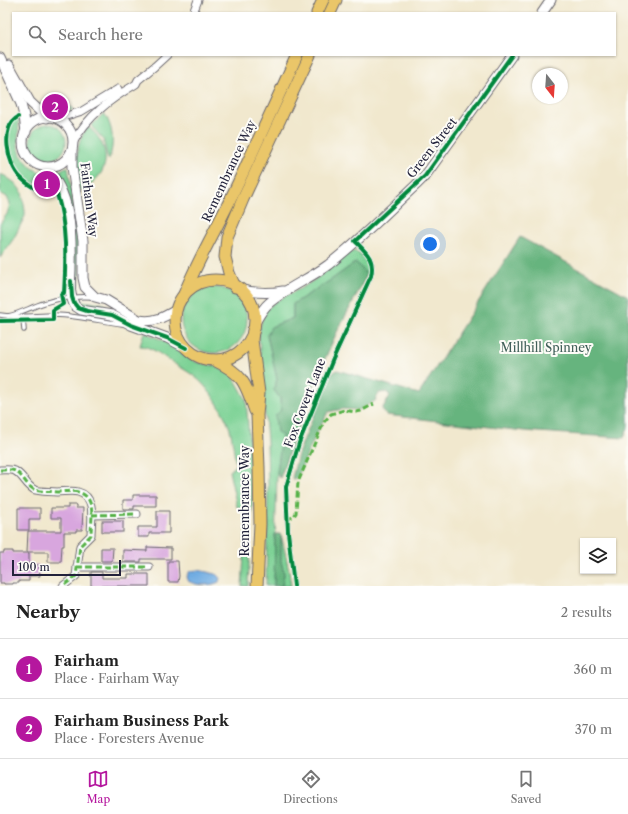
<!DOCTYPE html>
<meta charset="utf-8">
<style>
body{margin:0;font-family:"Libre Caslon Text",serif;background:#f6f6f6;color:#222}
.controls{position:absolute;right:12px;bottom:12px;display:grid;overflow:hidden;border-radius:0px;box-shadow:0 1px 3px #0004}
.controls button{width:36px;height:36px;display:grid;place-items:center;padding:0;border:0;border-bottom:1px solid #e0e0e0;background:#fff;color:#222;font:20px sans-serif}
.compass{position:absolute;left:532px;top:68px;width:36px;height:36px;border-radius:50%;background:#fff;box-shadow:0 1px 3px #0004;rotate:163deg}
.scale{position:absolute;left:12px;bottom:10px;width:109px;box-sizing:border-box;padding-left:4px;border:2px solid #22223b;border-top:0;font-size:11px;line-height:14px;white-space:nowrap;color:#22223b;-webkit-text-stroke:3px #fdfcf7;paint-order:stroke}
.you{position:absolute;left:430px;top:244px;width:14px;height:14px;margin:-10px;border:3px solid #fff;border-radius:50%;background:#1a73e8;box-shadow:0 0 0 6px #1a73e833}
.badge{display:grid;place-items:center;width:26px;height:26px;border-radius:50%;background:#b5179e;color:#fff;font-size:13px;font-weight:700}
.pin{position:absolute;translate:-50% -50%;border:2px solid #fff;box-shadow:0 1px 4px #0006}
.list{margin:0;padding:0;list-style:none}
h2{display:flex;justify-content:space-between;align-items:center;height:52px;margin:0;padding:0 16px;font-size:17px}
h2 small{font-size:13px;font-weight:400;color:#767676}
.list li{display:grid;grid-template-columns:26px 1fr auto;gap:12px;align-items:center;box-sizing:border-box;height:60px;padding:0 16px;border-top:1px solid #e0e0e0}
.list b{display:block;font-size:15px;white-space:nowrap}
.list p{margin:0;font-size:13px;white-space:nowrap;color:#767676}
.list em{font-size:13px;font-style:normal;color:#767676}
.icon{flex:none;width:22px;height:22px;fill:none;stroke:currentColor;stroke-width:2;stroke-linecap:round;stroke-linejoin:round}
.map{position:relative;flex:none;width:628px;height:586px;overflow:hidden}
.search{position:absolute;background:#fff;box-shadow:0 1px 3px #0004;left:12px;right:12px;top:12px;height:44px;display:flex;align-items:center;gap:10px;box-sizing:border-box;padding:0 14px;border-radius:0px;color:#767676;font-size:15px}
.sheet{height:172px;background:#fff}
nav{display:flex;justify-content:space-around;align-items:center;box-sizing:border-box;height:56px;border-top:1px solid #e0e0e0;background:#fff;font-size:11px;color:#767676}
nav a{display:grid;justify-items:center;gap:2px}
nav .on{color:#b5179e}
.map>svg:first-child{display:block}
</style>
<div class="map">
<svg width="628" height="586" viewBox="0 0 628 586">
<rect width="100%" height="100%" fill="#fdfcf7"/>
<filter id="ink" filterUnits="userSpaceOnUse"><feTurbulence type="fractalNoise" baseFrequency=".025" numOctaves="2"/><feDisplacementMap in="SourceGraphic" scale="8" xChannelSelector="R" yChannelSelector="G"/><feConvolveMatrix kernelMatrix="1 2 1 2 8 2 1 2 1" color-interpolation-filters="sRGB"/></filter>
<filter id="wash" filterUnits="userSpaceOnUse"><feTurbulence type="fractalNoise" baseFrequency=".012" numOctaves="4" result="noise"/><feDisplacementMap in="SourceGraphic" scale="16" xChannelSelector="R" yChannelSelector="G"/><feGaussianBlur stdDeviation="0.9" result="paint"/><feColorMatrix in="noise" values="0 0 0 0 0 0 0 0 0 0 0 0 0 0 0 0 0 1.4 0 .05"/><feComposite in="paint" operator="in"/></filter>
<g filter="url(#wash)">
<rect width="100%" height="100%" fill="#f1e8ce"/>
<g fill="#7dd295" stroke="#507a68">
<path d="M42,103C53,101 63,103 73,108V110C61,114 49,114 39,105Z"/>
<path d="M104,113C113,126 115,144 109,159H108L103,139L92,127V125Z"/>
<path d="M19,118L18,145L21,155L31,167L49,178L58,193C31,189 9,172 8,143C7,136 8,128 11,122Z"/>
<circle cx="48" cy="142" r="18"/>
<path d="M88,127C102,137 111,157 101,173C96,181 88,186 80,191C76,167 73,146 88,127Z"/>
<polygon points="66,167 68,167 79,242 79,286 78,282 74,282 68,197 65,187 57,172"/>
<polygon points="0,174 5,176 15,183 22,192 25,211 25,216 14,238 0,258 0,224 7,214 10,204 7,197 0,193"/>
<path d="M353,251C366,253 370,264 367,275L356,262L331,280L293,304V318L271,327L267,335L277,379L274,390L280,398L282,435L277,473L274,586H266L268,486L267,441L259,338C260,327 261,315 270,306C280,297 293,293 305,286C321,276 335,264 349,252Z"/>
<circle cx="214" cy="320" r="33"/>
<polygon points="83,301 103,304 115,312 87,307 81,303"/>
<path d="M144,332L162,340L196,362L215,366L233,376L246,399L252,478V503L248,586H242L247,511L237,507L229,471L236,466C234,454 233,441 230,429C224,412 209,387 194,376C186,370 178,366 170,361C162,355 150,346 140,346Z"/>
<polygon points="281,534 289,571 291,586 282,586 284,574 281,561"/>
</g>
<g fill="#66b47e" stroke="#446b5c">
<path d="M520,237L628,296V427L624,438L524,431L386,415L382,409L390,396L387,392L379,393L375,401L359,410L343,409L328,412C316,434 306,456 297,479H293L292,478L298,454L330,375L337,370L419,394Z"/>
<polygon points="356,262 367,275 337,332 314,383 280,478 277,473 282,435 277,432 275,416 281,410 280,398 274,390 277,379 267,335 271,327 293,318 293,304 331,280"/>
<polygon points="275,534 281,534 281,561 284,574 282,586 274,586"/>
</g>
<path fill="#70ace2" stroke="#49678e" d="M198,570L216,574L220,578L219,582C211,586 197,586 188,581L187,576L190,571Z"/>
<g id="blocks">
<g fill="#d8a6de">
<polygon points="133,495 156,495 156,506 134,506 134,509 123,509 123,500 133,500"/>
<polygon points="68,505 76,505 76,508 83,508 82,530 76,530 76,532 64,532 64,546 62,546 61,562 48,562 48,552 27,552 28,531 61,531 61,518 51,518 51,508 68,508"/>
<polygon points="18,508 40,508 40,519 29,519 29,530 18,530"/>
<polygon points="157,511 169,511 169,533 149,533 149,537 138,537 138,527 157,527"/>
<rect x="102" y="521" width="21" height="11"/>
<polygon points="147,547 171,548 171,559 141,559 141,562 123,562 123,550 147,551"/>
<polygon points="101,548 113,548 112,561 101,561"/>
<polygon points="4,551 13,551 13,553 29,553 29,565 39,565 40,576 29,576 29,581 19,581 19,583 13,583 13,584 4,584 4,583 0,583 0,553 4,553"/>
<polygon points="168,561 178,561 179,576 178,582 168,582"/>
<polygon points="91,572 102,572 102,578 128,578 128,574 149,574 149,586 91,586"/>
</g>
</g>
</g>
<g filter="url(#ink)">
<use href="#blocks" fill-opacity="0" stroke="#6a676e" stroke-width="1"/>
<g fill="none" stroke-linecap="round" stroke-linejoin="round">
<g stroke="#6a676e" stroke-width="5.5">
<g id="service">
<path d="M0,315C19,318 36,315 55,315C78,316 100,321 122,324"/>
<path d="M8,316C21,313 31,307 44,303C59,298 76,296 93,297"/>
<polyline points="23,317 24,330"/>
<path d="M294,586L288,532L286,487L299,443L333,359L371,276C375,259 367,254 356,242"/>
</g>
</g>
<g stroke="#6a676e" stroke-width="9">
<g id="minor">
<polyline points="193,13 198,0"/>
<polyline points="57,119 82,111 118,89"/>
<path d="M73,143C87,116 111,99 136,84L138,80L155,66L167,55"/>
<path d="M0,470C5,470 11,469 15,471C24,476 26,486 35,490C42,492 49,491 57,492C63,492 72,490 78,492C97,497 91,520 91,535L80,546L76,576L63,586"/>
<polyline points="92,515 137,514"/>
<polyline points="77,567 149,567"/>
</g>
</g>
<g stroke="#6a676e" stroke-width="11">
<g id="tertiary">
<polyline points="542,13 551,0"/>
<polyline points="0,58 21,104 24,116 26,132"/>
<polyline points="9,65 30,102 47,118"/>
<circle cx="48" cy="142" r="25"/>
<path d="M72,150V167L83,241V278L85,287L95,297L106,300L139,320C154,323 164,317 176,310"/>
<path d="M45,167C71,192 72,233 71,266C71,279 68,294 75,306L81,310L112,315L131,325L167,338L186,348"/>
<path d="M239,289C254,293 267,294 283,291"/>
<path d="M255,323C259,316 262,309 269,303C285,289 309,279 328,265C359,241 387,212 416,185L425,176L512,55"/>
</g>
</g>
<g stroke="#6a676e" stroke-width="13">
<g id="trunk">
<polyline points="317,13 323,0"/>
<polyline points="330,13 336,0"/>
<circle cx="215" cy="320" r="40"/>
<polyline points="235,287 229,273 225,257 227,237 243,199 310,55"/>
<path d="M183,297C196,263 216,230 232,196C254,149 276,102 297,55"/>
<polyline points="253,330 252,340 259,393 257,415 259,468 260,524 257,586"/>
<path d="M214,360C243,374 245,382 255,411"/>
</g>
</g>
<use href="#service" stroke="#fff" stroke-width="3.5"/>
<use href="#minor" stroke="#fff" stroke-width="7"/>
<use href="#tertiary" stroke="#fff" stroke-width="9"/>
<use href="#trunk" stroke="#eac669" stroke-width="11"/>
<g stroke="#55b146" stroke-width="3" stroke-dasharray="6 3" stroke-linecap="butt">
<path d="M0,470C5,470 11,469 15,471C24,476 26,486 35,490C42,492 49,491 57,492C63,492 72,490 78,492C97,497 91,520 91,535L80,546L76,576L63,586"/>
<polyline points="92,515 137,514"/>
<polyline points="287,520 294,516 296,513 298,482 316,440 324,422 331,414 344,410 356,412 361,411 374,404"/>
<polyline points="77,567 149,567"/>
</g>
<g stroke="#fdfcf7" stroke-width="6">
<g id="cycleway">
<polyline points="71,281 72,297 74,303 78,308 87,311 112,315 131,325 167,338 186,348"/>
<path d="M0,321L53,320V310L63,304L61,294L64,293C66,260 67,227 57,194C43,193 31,188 21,178C7,165 0,126 18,117"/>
<path d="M294,586L288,532L286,487L299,443L333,359L371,276C375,259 367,253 355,241L425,176L512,55"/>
</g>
</g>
<use href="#cycleway" stroke="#00873e" stroke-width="4"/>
</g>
</g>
<g text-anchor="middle" stroke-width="4" stroke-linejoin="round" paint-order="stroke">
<g font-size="12" fill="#22223b" stroke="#fdfcf7">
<text transform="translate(432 148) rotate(-52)" y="4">Green Street</text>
<text transform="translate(229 171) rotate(-65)" y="4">Remembrance Way</text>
<text transform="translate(89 200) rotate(83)" y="4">Fairham Way</text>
<text transform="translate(305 403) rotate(-69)" y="4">Fox Covert Lane</text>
<text transform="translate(245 501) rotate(-90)" y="4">Remembrance Way</text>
</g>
<g font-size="12" fill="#42605a" stroke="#fdfcf7">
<text x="546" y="352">Millhill Spinney</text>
</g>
</g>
</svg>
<div class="controls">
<button><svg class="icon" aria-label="layers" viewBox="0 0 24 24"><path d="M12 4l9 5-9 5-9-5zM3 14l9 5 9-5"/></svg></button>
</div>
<svg class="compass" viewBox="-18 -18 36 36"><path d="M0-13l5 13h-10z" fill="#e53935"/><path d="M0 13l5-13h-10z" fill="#767676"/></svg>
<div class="scale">100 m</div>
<div class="you"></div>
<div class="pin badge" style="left:47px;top:184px">1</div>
<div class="pin badge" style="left:55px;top:107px">2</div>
<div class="search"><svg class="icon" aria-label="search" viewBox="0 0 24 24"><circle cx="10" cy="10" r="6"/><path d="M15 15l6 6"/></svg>Search here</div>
</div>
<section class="sheet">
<h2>Nearby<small>2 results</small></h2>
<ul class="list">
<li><span class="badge">1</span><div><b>Fairham</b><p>Place · Fairham Way</p></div><em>360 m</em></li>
<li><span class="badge">2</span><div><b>Fairham Business Park</b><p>Place · Foresters Avenue</p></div><em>370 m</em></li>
</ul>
</section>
<nav>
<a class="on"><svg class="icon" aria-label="map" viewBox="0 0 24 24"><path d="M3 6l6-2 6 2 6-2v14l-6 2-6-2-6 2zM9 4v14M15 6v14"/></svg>Map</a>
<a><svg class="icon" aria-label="directions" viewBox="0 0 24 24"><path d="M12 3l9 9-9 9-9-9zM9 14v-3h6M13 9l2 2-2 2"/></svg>Directions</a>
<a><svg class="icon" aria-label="saved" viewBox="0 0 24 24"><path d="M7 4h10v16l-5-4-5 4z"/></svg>Saved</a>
</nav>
